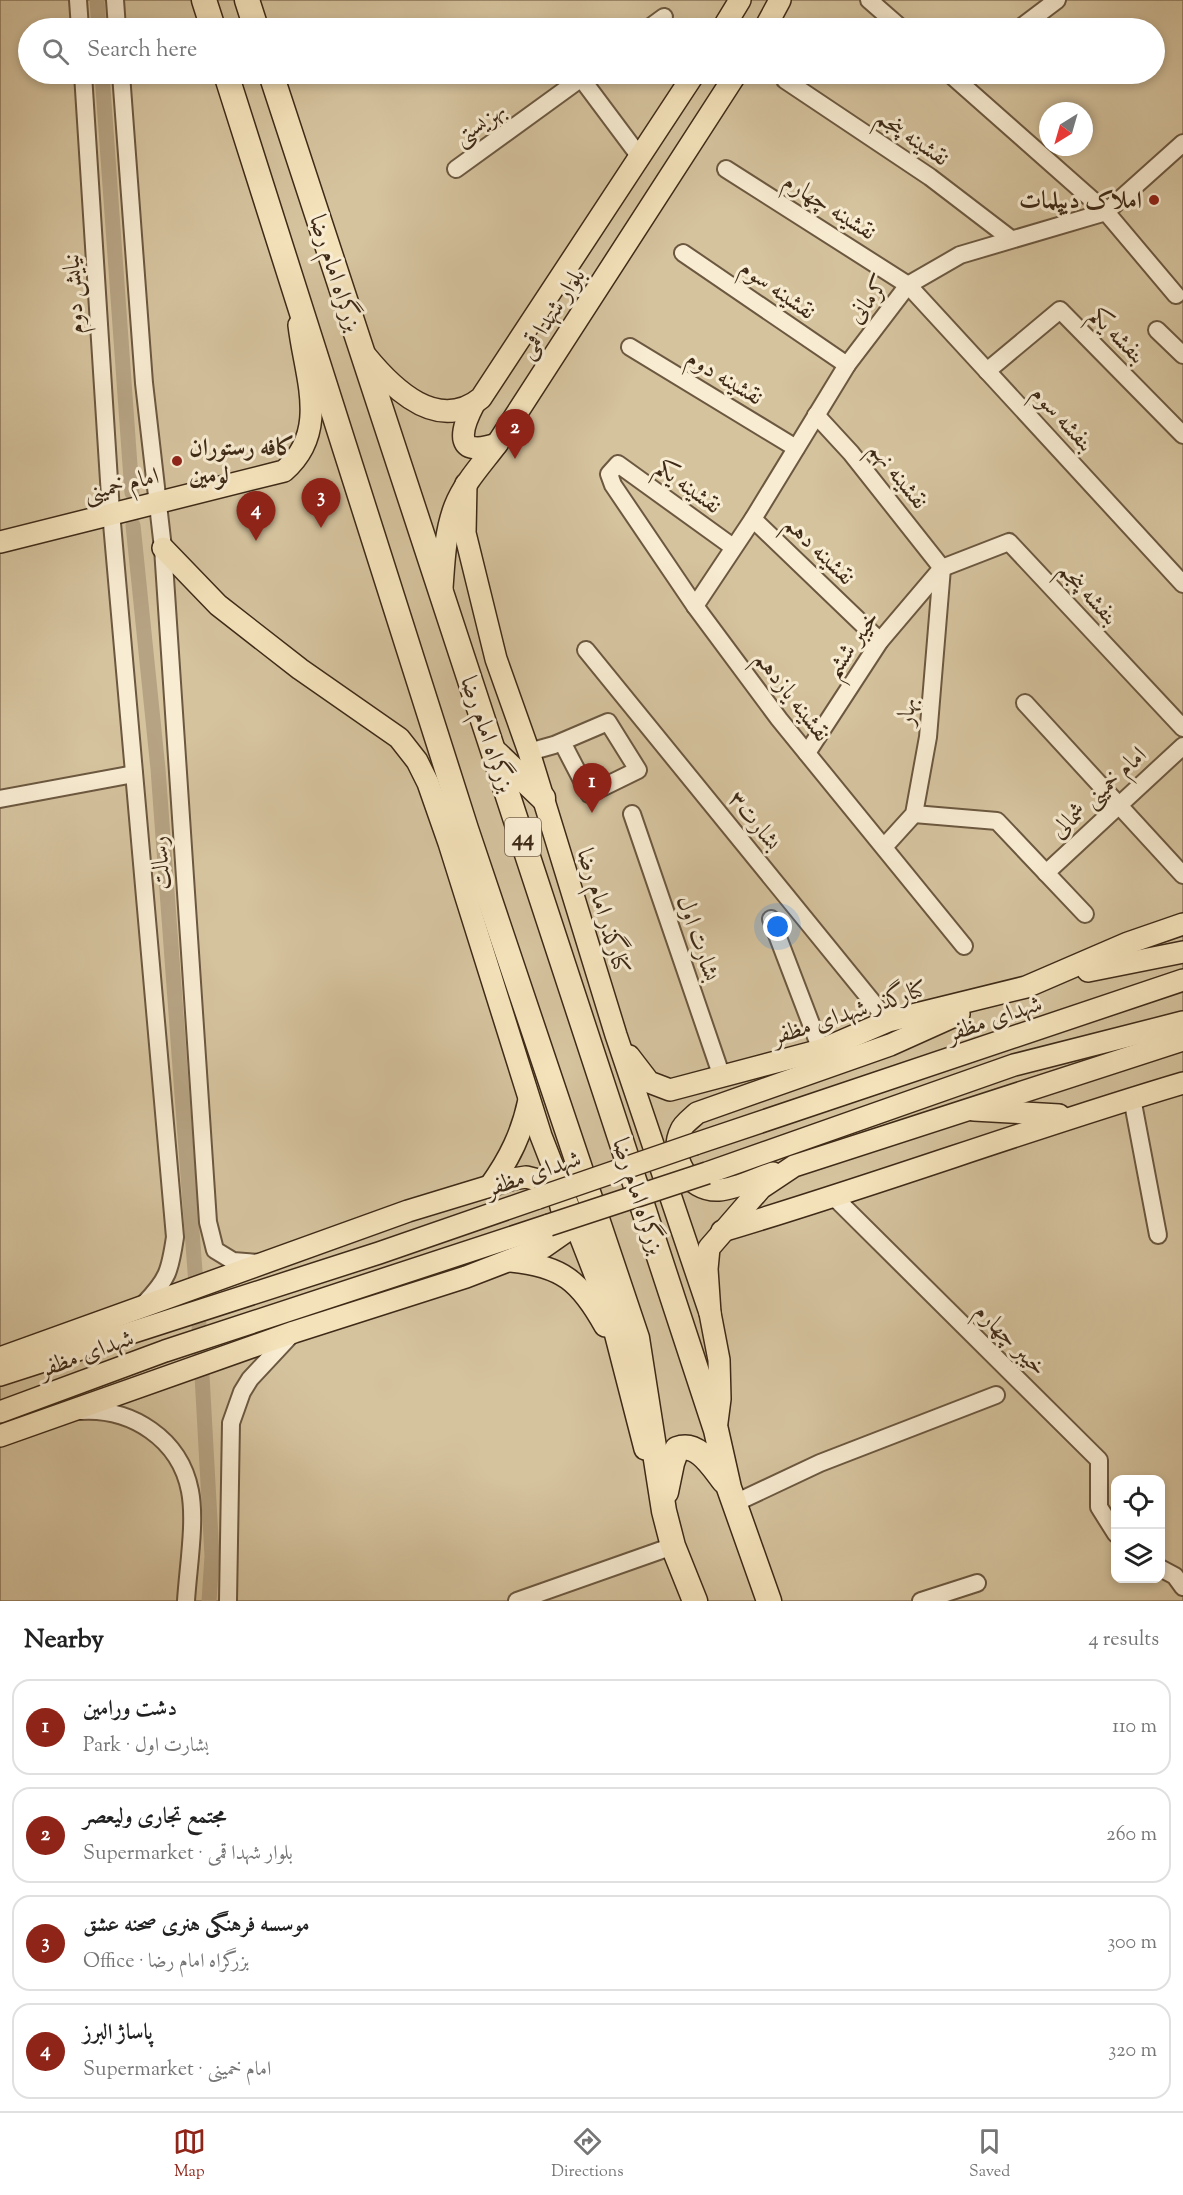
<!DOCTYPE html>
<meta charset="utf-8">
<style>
body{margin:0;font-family:"Sorts Mill Goudy",Amiri,serif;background:#f6f6f6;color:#222}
.controls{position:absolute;right:18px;bottom:18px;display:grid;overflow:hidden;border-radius:12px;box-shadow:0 3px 9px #0003}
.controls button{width:54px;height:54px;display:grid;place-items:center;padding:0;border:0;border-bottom:2px solid #e0e0e0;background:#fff;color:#222;font:30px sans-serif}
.compass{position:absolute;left:1039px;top:102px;width:54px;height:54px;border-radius:50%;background:#fff;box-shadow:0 3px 9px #0003;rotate:217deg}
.you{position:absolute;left:778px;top:927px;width:21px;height:21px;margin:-15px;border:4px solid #fff;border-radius:50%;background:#1a73e8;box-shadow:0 0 0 9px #1a73e833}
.badge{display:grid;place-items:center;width:39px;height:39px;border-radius:50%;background:#8f2418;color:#fff;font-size:20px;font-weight:700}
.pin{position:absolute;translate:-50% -50px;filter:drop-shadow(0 2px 3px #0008)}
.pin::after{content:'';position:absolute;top:32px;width:21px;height:18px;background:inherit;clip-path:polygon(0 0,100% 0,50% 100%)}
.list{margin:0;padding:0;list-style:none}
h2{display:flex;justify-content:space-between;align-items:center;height:78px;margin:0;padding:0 24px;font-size:26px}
h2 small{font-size:20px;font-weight:400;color:#767676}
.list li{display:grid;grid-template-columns:39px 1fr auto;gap:18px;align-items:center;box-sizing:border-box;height:96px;margin:0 12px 12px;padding:0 12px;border:2px solid #e0e0e0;border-radius:18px}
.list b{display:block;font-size:22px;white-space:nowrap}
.list p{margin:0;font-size:20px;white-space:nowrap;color:#767676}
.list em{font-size:20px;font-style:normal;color:#767676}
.icon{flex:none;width:33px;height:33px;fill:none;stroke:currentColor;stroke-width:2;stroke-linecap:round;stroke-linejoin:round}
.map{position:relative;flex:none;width:1183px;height:1601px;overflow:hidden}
.search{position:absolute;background:#fff;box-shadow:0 3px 9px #0003;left:18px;right:18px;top:18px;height:66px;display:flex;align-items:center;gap:15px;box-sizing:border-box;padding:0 21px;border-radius:33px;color:#767676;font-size:22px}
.sheet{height:510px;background:#fff}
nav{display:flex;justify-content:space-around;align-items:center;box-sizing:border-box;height:84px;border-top:2px solid #e0e0e0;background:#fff;font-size:16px;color:#767676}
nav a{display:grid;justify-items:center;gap:3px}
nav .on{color:#8f2418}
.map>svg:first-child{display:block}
</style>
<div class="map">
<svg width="1183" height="1601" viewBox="0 0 1183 1601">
<rect width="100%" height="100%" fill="#f4e2ba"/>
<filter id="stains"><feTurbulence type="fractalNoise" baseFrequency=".00333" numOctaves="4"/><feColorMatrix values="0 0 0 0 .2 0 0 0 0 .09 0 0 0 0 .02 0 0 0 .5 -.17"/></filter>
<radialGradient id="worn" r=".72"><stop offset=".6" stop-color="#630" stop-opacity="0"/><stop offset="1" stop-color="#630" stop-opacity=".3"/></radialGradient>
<path fill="#d5c39e" stroke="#8a765a" stroke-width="1.5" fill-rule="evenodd" d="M0,0H1183V1601H0ZM28,28H1154V74H28ZM1048,111H1084V147H1048ZM1116,1480H1160V1578H1116Z"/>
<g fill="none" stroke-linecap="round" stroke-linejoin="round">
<g stroke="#b6a383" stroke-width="15">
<polyline points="97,0 99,28"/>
<polyline points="102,74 132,493"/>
<polyline points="133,525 158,769 200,1339 212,1556 209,1601"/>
</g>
<g stroke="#6c5840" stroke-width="20">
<g id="minor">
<polyline points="78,0 80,28"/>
<polyline points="115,0 117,28"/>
<polyline points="869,0 901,28"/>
<polyline points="649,28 664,17"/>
<polyline points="1020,28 1057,0"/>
<path d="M83,74L111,512L175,1237C170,1271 168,1279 144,1304"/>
<polyline points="121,74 144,383 163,548 208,1222 215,1250 233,1261 260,1263"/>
<polyline points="950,74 1106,212 1176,295"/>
<polyline points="581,78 640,157"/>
<polyline points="785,80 930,177 1011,239"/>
<polyline points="456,169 587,74"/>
<polyline points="726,169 908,285 1183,584"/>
<polyline points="683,253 847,365"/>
<polyline points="1157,330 1183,355"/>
<polyline points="630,347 796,448"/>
<polyline points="987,371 1060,310 1183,435"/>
<polyline points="816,415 851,453 942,568"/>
<polyline points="753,519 880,641"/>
<polyline points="733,547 618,464 609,474 613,485 695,606 779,719 964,946"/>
<polyline points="695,606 753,519 847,365 908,285 960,255 1106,212 1183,143"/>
<polyline points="586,650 888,1021"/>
<polyline points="1025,703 1183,875"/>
<polyline points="529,752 554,745 608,722 638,770 589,794 562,742"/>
<polyline points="807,753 880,641 942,568 1009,542 1183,728"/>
<polyline points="0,799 134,774"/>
<polyline points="632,814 722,1077"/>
<polyline points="914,814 997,821 1085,914"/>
<polyline points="884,847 914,814 928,737 942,568"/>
<polyline points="1046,873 1183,746"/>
<polyline points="771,919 821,1050"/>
<polyline points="1132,1098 1158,1235"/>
<polyline points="834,1197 1099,1460 1099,1507 1116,1534"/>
<path d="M81,1411C132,1408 180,1439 190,1491C196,1522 188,1568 186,1601"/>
<polyline points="735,1503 820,1463 996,1395"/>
<polyline points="1160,1568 1175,1576 1183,1587"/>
<polyline points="228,1601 231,1423 242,1392 250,1379 291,1335"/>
<polyline points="517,1601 673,1546"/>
<polyline points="921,1601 977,1583"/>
</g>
</g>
<g stroke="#3e2a17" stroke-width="24">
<g id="major">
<polyline points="723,28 740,0"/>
<polyline points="765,28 780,0"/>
<path d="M366,356C393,389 438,433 481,398L694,74"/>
<path d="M474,404C459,433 455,458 497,444"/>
<polyline points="466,484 465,533 496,659 529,752 616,1035 710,1313"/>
<path d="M0,542L284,471C330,431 305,377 299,325"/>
<polyline points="163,548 218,605 300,669 399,738 417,761 428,783 449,843 541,1136 610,1313 645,1449"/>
<path d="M442,588C444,561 445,532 455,506C464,483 482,464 497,444L736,74"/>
<polyline points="1088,971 1183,952"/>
<polyline points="629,1056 649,1082 670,1090 821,1050 888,1021 1026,987 1128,943 1183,924"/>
<polyline points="974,1110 1059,1115"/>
<polyline points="695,1144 1183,980"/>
<polyline points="707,1173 1014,1065 1183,1022"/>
<path d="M773,1173C757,1178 736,1189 719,1190C688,1192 668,1156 681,1130C683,1124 692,1118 697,1113L890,1045L959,1014"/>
<path d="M490,1186C510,1158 522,1133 529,1100"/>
<path d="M722,1231C877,1185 1028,1129 1183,1083"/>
<path d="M511,1261C562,1266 580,1281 605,1326"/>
<polyline points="0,1358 408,1211 513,1179 526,1177 542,1181 559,1199 564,1218 564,1233 544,1247 466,1277 294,1332 0,1436"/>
<polyline points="0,1375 379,1253 538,1198"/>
<polyline points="0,1412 165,1351 549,1225"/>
<polyline points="716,1430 720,1399 719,1360 710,1313 707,1269 709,1248 761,1188 794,1166 1183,1040"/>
</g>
</g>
<g stroke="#3e2a17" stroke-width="27">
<g id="highway">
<polyline points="204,0 213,28"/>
<polyline points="247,0 256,28"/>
<polyline points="226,74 466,829 637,1338 664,1511 673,1546 695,1601"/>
<polyline points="271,74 716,1430 729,1488 769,1601"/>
<polyline points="497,754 543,798"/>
<path d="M666,1492L672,1463L677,1449C698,1441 713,1467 724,1481"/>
</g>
</g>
<use href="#minor" stroke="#f8ecd2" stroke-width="16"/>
<use href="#major" stroke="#f4e2ba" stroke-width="21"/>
<use href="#highway" stroke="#f4e2ba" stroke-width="24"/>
<g stroke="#3e2a17" stroke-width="24" stroke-linecap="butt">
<g id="major-bridge">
<polyline points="538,1198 695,1144"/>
<polyline points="549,1225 707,1173"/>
</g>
</g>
<use href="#major-bridge" stroke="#f4e2ba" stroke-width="21"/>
</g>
<g fill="#8f2418" stroke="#f8ecd2" stroke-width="2">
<circle cx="1154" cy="200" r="6"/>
<circle cx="177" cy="461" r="6"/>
</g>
<g text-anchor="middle" stroke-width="6" stroke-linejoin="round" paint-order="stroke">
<rect fill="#f8ecd2" stroke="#76644f" stroke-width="1.5" x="505" y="818" width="36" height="38" rx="4.5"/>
<g font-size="22" font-weight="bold" fill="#3e2a17">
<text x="523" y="845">44</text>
</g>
<g font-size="24" fill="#3e2a17" stroke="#f8ecd2">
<text transform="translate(479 123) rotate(-36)" y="8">بهزیستی</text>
<text transform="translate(913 137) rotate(34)" y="8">نقشینه پنجم</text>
<text transform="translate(830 206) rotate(32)" y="8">نقشینه چهارم</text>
<text transform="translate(336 273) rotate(72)" y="8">بزرگراه امام رضا</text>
<text transform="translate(778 289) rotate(35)" y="8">نقشینه سوم</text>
<text transform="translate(73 294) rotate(-94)" y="8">نیایش دوم</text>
<text transform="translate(868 299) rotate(-52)" y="8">کرمانی</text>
<text transform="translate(551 313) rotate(-57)" y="8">بلوار شهدا قمی</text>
<text transform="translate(1118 335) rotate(45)" y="8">بنفشه یکم</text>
<text transform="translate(725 377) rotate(31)" y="8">نقشینه دوم</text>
<text transform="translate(1063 418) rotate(47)" y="8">بنفشه سوم</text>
<text transform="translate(899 475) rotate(51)" y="8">نقشینه نهم</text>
<text transform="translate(121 484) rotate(-14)" y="8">امام خمینی</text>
<text transform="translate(689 486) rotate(36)" y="8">نقشینه یکم</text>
<text transform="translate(820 550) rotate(44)" y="8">نقشینه دهم</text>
<text transform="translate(1089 593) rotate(47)" y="8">بنفشه پنجم</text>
<text transform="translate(851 644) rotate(-55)" y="8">خیبر ششم</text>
<text transform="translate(793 696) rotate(52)" y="8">نقشینه یازدهم</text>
<text transform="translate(906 712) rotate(-85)" y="8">بهار</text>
<text transform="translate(488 734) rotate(71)" y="8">بزرگراه امام رضا</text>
<text transform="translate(1098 792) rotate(-43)" y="8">امام خمینی شمالی</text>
<text transform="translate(755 820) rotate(51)" y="8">بشارت۳</text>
<text transform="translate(160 863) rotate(-94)" y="8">رسالت</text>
<text transform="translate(604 911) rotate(73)" y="8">کنارگذر امام رضا</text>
<text transform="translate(699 938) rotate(71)" y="8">بشارت اول</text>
<text transform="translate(849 1012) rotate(-18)" y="8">کنارگذر شهدای مظفر</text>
<text transform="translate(994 1018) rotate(-19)" y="8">شهدای مظفر</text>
<text transform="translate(533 1173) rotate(-19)" y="8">شهدای مظفر</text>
<text transform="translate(639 1196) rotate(72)" y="8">بزرگراه امام رضا</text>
<text transform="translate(1011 1339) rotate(45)" y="8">خیبر چهارم</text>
<text transform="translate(86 1353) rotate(-20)" y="8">شهدای مظفر</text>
</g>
<g font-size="24" font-weight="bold" fill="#3e2a17" stroke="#f8ecd2" text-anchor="end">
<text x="1142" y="208">املاک دیپلمات</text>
<text x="189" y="455" text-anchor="start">کافه رستوران<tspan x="189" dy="28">لومین</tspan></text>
</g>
</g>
<rect width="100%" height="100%" filter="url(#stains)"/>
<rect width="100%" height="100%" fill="url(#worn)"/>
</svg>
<div class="controls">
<button><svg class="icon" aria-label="locate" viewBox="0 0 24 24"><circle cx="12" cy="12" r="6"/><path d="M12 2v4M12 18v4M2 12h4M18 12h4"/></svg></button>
<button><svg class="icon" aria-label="layers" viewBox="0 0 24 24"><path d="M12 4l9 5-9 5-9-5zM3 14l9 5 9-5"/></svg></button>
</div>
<svg class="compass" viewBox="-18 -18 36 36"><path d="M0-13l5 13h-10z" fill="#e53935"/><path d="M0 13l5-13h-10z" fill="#767676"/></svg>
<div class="you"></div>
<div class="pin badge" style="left:592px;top:813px">1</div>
<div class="pin badge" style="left:515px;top:459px">2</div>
<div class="pin badge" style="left:321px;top:528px">3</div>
<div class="pin badge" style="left:256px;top:541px">4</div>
<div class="search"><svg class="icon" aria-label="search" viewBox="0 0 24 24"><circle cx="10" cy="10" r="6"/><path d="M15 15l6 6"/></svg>Search here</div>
</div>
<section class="sheet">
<h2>Nearby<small>4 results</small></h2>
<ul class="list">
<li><span class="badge">1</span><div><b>دشت ورامین</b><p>Park · بشارت اول</p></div><em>110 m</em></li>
<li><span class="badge">2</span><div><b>مجتمع تجاری ولیعصر</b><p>Supermarket · بلوار شهدا قمی</p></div><em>260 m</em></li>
<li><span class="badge">3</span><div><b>موسسه فرهنگی هنری صحنه عشق</b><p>Office · بزرگراه امام رضا</p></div><em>300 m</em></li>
<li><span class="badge">4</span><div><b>پاساژ البرز</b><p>Supermarket · امام خمینی</p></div><em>320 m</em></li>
</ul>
</section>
<nav>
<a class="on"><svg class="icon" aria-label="map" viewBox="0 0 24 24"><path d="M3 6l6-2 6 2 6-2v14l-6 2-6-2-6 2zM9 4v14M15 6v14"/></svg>Map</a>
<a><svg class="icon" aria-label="directions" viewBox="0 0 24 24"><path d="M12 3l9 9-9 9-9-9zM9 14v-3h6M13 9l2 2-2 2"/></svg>Directions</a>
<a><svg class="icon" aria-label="saved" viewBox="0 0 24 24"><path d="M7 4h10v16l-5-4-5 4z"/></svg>Saved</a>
</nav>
